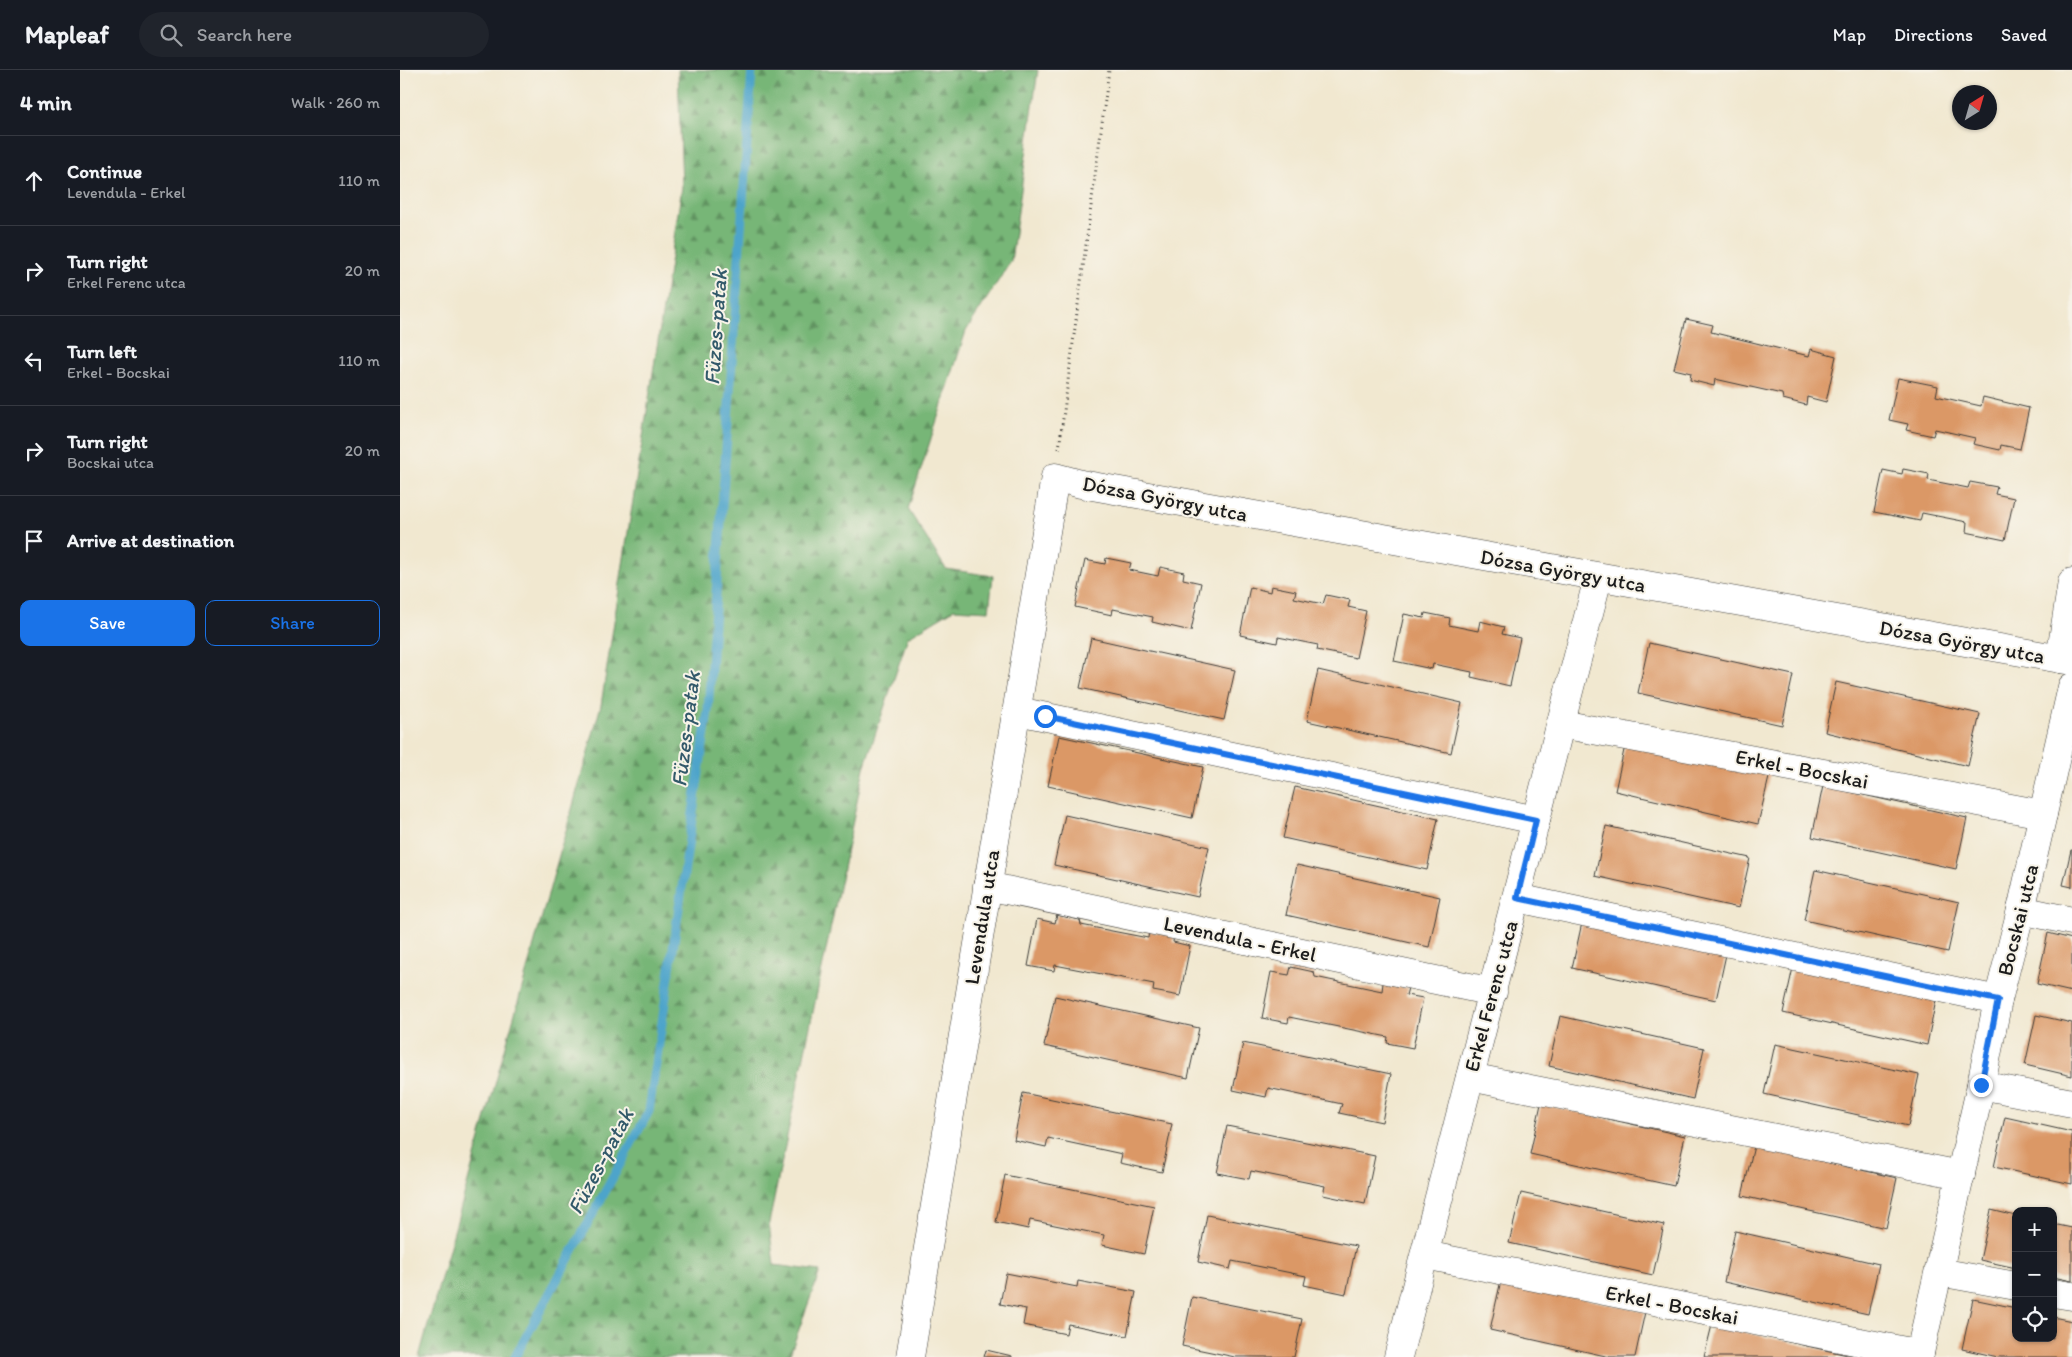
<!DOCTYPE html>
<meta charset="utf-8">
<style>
body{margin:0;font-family:Itim,sans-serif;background:#20242c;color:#f1f3f6}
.controls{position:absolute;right:15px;bottom:15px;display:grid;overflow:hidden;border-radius:10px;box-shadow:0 1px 4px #0004}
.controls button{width:45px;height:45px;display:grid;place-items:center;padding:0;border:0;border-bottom:1px solid #363941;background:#171b24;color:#f1f3f6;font:25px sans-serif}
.compass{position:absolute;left:1552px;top:15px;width:45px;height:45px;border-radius:50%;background:#171b24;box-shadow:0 1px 4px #0004;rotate:37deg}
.stop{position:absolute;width:15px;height:15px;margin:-11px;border:4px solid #1a73e8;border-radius:50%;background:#fff}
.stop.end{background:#1a73e8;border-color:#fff;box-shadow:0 1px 5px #0008}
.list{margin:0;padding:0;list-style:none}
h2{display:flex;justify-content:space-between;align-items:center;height:65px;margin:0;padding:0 20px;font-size:21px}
h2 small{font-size:16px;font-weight:400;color:#9ea1a6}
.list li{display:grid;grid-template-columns:32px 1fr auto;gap:15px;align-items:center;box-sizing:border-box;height:90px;padding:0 20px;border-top:1px solid #363941}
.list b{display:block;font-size:19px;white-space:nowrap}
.list p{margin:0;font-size:16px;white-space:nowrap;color:#9ea1a6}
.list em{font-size:16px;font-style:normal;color:#9ea1a6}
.actions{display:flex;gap:10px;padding:15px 20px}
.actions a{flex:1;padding:11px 0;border:1px solid #1a73e8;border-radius:10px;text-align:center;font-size:18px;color:#1a73e8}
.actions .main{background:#1a73e8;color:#fff}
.icon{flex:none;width:28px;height:28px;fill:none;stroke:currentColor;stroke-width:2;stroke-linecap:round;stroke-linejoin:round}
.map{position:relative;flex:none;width:1672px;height:1287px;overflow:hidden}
header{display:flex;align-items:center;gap:30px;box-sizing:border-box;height:70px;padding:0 25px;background:#171b24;border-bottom:1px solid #363941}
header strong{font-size:24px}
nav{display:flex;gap:28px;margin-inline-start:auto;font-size:18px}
.search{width:350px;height:45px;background:#20242c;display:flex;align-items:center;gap:12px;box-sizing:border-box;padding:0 18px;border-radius:28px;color:#9ea1a6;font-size:19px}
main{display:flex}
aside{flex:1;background:#171b24}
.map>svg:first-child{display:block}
</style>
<header>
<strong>Mapleaf</strong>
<div class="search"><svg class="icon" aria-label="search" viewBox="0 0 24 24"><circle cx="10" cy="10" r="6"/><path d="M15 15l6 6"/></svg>Search here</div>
<nav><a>Map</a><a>Directions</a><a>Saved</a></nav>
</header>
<main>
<aside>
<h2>4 min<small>Walk · 260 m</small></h2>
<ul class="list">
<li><svg class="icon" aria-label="ahead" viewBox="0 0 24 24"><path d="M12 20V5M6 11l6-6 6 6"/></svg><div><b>Continue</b><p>Levendula - Erkel</p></div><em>110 m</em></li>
<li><svg class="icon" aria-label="right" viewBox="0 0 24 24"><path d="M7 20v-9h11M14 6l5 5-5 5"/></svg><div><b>Turn right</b><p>Erkel Ferenc utca</p></div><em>20 m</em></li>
<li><svg class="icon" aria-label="left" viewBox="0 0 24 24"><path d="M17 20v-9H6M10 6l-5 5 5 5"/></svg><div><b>Turn left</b><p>Erkel - Bocskai</p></div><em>110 m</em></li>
<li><svg class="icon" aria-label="right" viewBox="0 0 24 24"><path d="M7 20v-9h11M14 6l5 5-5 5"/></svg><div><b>Turn right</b><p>Bocskai utca</p></div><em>20 m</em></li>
<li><svg class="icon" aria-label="arrive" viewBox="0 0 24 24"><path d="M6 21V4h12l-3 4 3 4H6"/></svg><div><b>Arrive at destination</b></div></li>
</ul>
<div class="actions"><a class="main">Save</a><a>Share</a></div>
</aside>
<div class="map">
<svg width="1672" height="1287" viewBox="0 0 1672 1287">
<defs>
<pattern id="forest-firs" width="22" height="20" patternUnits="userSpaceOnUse" patternTransform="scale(1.25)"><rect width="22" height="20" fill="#77b677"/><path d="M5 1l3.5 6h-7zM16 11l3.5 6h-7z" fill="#619361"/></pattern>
</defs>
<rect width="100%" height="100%" fill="#f7f3e8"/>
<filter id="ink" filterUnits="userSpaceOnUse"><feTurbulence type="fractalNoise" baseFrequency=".02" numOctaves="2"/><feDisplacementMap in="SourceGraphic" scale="10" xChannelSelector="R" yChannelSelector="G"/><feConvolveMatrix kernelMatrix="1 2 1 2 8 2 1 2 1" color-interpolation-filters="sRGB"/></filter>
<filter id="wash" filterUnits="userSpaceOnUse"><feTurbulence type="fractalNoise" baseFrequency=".0096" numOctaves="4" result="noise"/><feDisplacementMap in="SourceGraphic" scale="20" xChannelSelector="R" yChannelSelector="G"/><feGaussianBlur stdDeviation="1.12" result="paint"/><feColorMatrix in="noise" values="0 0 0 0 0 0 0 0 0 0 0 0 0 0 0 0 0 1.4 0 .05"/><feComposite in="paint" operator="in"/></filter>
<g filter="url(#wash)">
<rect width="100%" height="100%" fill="#f1e8d0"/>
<polygon fill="url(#forest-firs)" stroke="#4a694a" points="278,0 638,0 611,191 566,261 508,439 546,499 593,506 589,541 554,539 508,567 464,698 369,1153 374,1195 420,1201 389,1287 19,1287 201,635 282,117"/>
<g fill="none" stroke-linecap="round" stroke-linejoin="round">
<polyline stroke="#4ea4ca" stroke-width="9" points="115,1287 249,1041 308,641 352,0"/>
</g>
<g id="blocks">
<g fill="#db9866">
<polygon points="1286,249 1313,255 1311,262 1409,286 1411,279 1436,286 1426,332 1407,327 1406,335 1383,329 1382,324 1315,309 1314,316 1290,310 1291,303 1274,299"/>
<polygon points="1498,308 1538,316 1536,326 1581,336 1583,327 1629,338 1620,379 1601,375 1600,380 1573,374 1575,368 1535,359 1533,366 1506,360 1508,354 1489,350"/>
<polygon points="1503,399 1529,404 1528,410 1568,418 1570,412 1597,417 1595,424 1614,428 1605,470 1566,462 1567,452 1522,443 1520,451 1474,442 1483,400 1502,404"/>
<polygon points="706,488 731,493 729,500 758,506 760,497 784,502 783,509 801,513 791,561 752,552 753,547 713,539 712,545 675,537 685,490 705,494"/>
<polygon points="871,516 896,521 894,528 923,534 926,525 950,530 948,537 966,541 956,588 917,580 918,575 878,567 877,573 840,565 850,517 870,522"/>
<polygon points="1025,543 1050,548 1049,555 1078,561 1080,551 1104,557 1102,564 1120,568 1110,616 1071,607 1072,602 1033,594 1032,599 994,591 1004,544 1024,548"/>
<polygon points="691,568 835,600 824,650 680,618"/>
<polygon points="1249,573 1393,605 1382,655 1238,623"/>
<polygon points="918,600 1062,633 1051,683 907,651"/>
<polygon points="1436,612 1580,644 1568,696 1425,662"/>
<polygon points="659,666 803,697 792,748 648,716"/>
<polygon points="1226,671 1370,703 1358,754 1215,721"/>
<polygon points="1423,716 1567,748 1556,799 1412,767"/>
<polygon points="895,717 1038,749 1027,800 883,768"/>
<polygon points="665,745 809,777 798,827 654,795"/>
<polygon points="1206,756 1350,788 1339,838 1195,806"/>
<polygon points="1671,780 1672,780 1672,817 1663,815"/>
<polygon points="897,795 1040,827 1029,877 886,845"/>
<polygon points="1415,800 1559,832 1548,882 1404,850"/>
<polygon points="657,845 680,850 681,855 748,868 749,861 774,866 773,872 790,876 780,926 753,921 754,914 655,895 654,901 628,896 637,849 655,853"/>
<polygon points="1183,848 1327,880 1316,930 1172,898"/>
<polygon points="1648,863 1672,869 1672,922 1637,914"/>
<polygon points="1394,893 1537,925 1527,975 1383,943"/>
<polygon points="891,897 914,902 915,907 982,921 983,913 1008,918 1006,925 1023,928 1013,978 987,973 988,967 889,947 888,953 862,948 871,902 889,905"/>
<polygon points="655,926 799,958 788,1008 644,976"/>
<polygon points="1636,945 1672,953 1672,1006 1625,995"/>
<polygon points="1160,946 1304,978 1293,1029 1149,996"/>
<polygon points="843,973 991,1004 982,1052 939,1043 942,1034 868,1018 866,1027 833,1020"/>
<polygon points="1375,974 1519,1005 1508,1056 1364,1024"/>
<polygon points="623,1023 772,1054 762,1102 720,1093 722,1084 648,1068 646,1077 614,1070"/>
<polygon points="1141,1034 1285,1066 1274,1116 1130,1084"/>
<polygon points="1605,1047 1672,1062 1672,1114 1594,1097"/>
<polygon points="827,1056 975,1086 965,1134 923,1125 925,1116 851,1101 849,1109 817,1103"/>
<polygon points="1354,1076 1497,1108 1486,1158 1342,1126"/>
<polygon points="605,1105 754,1136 744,1184 702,1175 704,1165 630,1150 628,1159 596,1152"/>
<polygon points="1121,1123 1264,1155 1253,1205 1109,1173"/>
<polygon points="1591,1140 1616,1146 1616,1198 1580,1190"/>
<polygon points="807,1145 956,1176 946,1224 904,1215 906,1206 832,1191 830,1199 798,1192"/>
<polygon points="1653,1154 1672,1158 1672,1211 1653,1207"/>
<polygon points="1335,1161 1479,1194 1468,1244 1324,1212"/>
<polygon points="606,1203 677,1217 678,1211 736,1222 727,1266 668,1254 666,1264 623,1255 626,1239 600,1234"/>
<polygon points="1101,1210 1245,1242 1235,1287 1210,1287 1090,1260"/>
<polygon points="792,1227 902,1249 894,1287 835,1287 782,1276"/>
<polygon points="1573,1229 1616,1238 1616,1268 1653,1268 1653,1247 1672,1251 1672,1287 1598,1287 1562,1279"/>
<polygon points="1312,1255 1452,1286 1452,1287 1304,1287"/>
<polygon points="586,1280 612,1286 612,1287 584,1287"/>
</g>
</g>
</g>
<g filter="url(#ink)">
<use href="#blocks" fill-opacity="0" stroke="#3c3b37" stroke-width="1"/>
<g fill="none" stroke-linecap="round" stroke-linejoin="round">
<g stroke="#3c3b37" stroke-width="29">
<g id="minor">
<polyline points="1660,589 1672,512"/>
<polyline points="618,641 1136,750"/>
<polyline points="1161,654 1643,744"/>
<polyline points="587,816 1093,922"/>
<polyline points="1117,828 1598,930"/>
<polyline points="1621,840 1672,851"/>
<polyline points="1070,1007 1561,1105"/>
<polyline points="1581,1015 1672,1033"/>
<polyline points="1025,1185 1520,1284"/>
<polyline points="1539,1202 1616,1216"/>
<polyline points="1653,1223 1672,1226"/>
<polyline points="510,1287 655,407 681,414 1672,591"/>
<polyline points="998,1287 1198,508"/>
<polyline points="1519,1287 1581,1015 1598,930 1621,840 1672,617"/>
</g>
</g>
<polyline stroke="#3c3b37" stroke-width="3" stroke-dasharray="1 4" stroke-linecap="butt" points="659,379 709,0"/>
<use href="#minor" stroke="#fff" stroke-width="28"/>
</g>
</g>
<g fill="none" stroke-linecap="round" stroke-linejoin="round" filter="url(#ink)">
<polyline stroke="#1a73e8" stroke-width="6" points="645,646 1136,750 1117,828 1598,930 1581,1015"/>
</g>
<g text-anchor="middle" stroke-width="4" stroke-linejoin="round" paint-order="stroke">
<g font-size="21" fill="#1c1c1c" stroke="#f7f3e8">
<text transform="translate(765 429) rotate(11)" y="7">Dózsa György utca</text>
<text transform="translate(1163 501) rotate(10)" y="7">Dózsa György utca</text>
<text transform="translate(1562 572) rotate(10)" y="7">Dózsa György utca</text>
<text transform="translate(1402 699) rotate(11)" y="7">Erkel - Bocskai</text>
<text transform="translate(582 847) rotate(-81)" y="7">Levendula utca</text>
<text transform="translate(1618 850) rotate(-76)" y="7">Bocskai utca</text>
<text transform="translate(840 869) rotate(12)" y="7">Levendula - Erkel</text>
<text transform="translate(1091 926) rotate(-75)" y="7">Erkel Ferenc utca</text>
<text transform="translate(1272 1235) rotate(11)" y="7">Erkel - Bocskai</text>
</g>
<g font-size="22" font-style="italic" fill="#32596a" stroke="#f7f3e8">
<text transform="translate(315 257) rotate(-86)" y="8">Füzes-patak</text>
<text transform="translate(285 659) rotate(-83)" y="8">Füzes-patak</text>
<text transform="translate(200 1091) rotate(-62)" y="8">Füzes-patak</text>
</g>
</g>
</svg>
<div class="controls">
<button>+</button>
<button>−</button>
<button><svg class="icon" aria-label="locate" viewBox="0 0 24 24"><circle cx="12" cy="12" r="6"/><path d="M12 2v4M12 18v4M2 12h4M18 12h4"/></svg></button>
</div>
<svg class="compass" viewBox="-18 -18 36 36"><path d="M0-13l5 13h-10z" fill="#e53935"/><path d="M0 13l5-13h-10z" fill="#9ea1a6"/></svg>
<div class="stop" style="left:645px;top:646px"></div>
<div class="stop end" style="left:1581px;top:1015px"></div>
</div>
</main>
